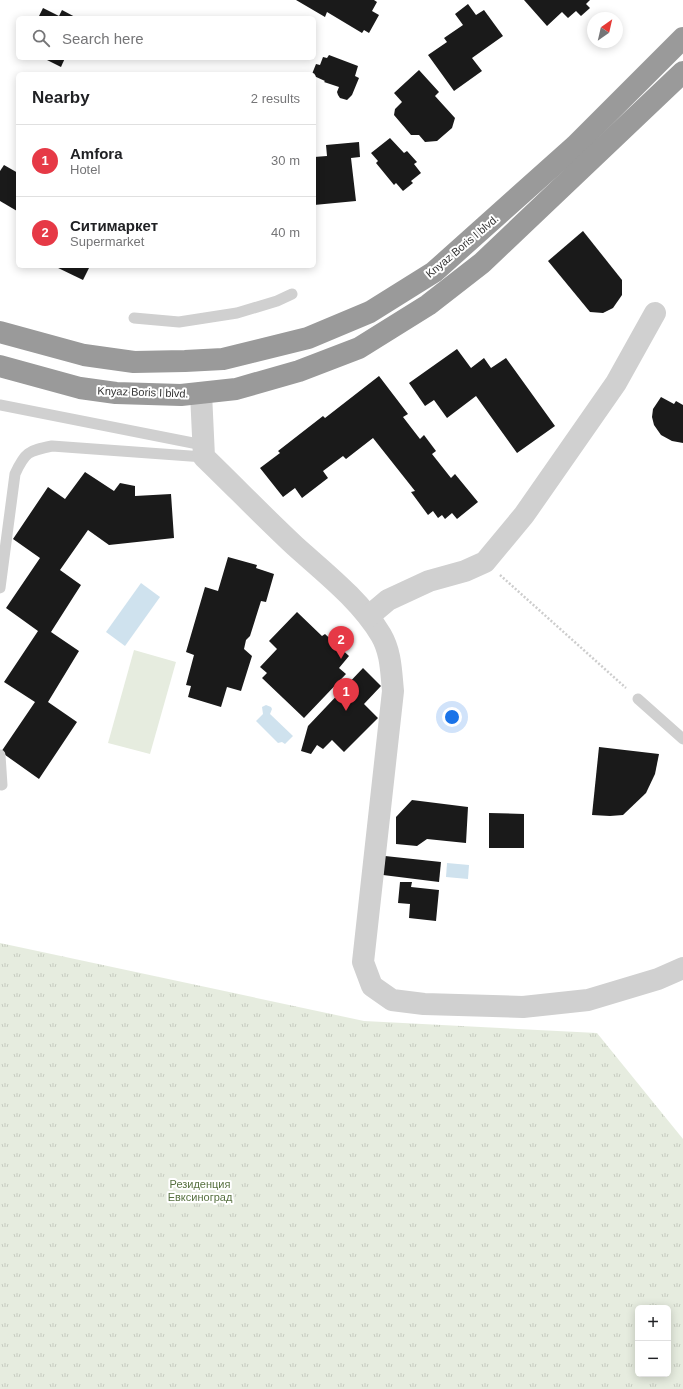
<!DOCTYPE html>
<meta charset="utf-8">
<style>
body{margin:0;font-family:Helvetica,sans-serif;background:#f6f6f6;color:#202124}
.controls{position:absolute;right:12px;bottom:12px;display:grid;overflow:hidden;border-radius:6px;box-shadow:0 2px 10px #0003}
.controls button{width:36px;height:36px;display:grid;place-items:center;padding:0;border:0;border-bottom:1px solid #e0e0e0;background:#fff;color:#202124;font:20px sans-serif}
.compass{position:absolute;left:587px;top:12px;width:36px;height:36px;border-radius:50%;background:#fff;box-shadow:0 2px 10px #0003;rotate:34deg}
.you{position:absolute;left:452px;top:717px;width:14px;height:14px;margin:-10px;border:3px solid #fff;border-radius:50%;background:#1a73e8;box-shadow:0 0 0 6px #1a73e833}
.badge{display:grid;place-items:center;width:26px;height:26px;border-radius:50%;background:#e63946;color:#fff;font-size:13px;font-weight:700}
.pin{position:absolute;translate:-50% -33px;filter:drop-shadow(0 1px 2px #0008)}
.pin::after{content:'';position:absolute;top:21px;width:14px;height:12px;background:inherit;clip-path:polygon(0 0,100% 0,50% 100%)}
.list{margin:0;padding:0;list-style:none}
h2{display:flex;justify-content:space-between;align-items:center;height:52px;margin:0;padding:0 16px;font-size:17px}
h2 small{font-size:13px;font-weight:400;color:#757577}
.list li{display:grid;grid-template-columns:26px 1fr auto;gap:12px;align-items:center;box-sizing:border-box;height:72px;padding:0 16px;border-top:1px solid #e0e0e0}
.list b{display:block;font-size:15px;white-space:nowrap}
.list p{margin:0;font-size:13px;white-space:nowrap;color:#757577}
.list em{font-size:13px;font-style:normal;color:#757577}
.icon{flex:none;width:22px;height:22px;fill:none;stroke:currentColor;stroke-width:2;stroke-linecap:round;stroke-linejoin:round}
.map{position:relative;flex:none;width:683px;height:1389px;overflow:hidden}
.search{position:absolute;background:#fff;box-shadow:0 2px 10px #0003;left:16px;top:16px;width:300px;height:44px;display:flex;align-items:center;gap:10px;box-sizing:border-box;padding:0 14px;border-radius:6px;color:#757577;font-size:15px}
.panel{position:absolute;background:#fff;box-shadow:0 2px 10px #0003;left:16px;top:72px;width:300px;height:196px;border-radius:6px}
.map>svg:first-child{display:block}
</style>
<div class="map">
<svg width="683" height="1389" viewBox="0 0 683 1389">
<defs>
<pattern id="park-tufts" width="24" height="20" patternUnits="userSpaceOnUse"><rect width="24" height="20" fill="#e6ecdf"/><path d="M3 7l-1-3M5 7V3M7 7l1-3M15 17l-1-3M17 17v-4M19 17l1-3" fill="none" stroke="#c6cbc0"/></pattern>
</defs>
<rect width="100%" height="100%" fill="#fff"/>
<path fill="url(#park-tufts)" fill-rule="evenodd" d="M0,943L364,1021L597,1033L683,1139V1389H0ZM638,1308H668V1374H638Z"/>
<polygon fill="#e6ecdf" points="134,650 176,662 150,754 108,743"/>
<g fill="#cfe2ee">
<polygon points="141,583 160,597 125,646 106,632"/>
<polygon points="266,705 271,707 272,709 270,714 293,736 285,744 282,742 278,743 256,721 263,714 262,707"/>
<polygon points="447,863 469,865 468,879 446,877"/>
</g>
<g fill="#1a1a1a">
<polygon points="296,0 374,0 377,2 372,11 379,15 369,33 364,30 362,33 327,12 325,17"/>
<polygon points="524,0 590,0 586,4 590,8 581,16 576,11 568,18 562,12 547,26"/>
<polygon points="468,4 476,15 484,10 503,36 472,58 482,71 454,91 428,55 447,42 444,38 463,25 455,14"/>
<polygon points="43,8 59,16 62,10 77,18 38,18"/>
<polygon points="329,55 358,66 355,76 359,78 352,95 347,100 340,98 338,95 337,92 339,87 324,82 325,81 314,76 314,74 312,74 316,64 320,65 323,57 327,58"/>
<polygon points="43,58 65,58 61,67"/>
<polygon points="419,70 439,92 435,96 455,118 452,128 437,141 425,142 419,135 411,135 394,115 395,109 402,102 394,93"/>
<polygon points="390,138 404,153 407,151 417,162 414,164 421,173 411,181 413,183 403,191 396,183 394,185 376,163 378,161 371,153"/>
<polygon points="359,142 360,157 351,158 356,201 314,205 314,157 327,156 326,145"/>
<polygon points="4,165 18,173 17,211 0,201 0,171"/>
<polygon points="583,231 622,280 622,295 613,308 603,313 590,312 548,261"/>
<polygon points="54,266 90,266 83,280"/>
<polygon points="457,349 471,368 484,358 491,368 506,358 555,426 517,453 476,396 447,418 434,400 425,406 409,383"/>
<polygon points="379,376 408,414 403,417 420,439 424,435 436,451 432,454 451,478 455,474 478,502 457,519 452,513 445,519 442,515 438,518 433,511 428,515 411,492 415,491 373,438 346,459 343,456 323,471 328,478 302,498 295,488 283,497 260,468 280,453 278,451 323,416 325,418"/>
<polygon points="661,397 674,404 676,401 683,405 683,443 672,441 661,435 654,425 652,417 653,409"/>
<polygon points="85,472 114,491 120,483 135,486 135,496 171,494 174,538 109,545 88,530 60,570 81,585 51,632 79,651 48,702 77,722 39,779 1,752 35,702 4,682 38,631 6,608 40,558 13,539 48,487 65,499"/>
<polygon points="228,557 257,565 256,568 274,574 266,602 261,601 250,636 246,640 244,649 252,656 241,691 227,687 221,707 188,697 191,686 186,685 194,655 186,652 205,587 218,591"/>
<polygon points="297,612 322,636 325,634 349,656 339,668 346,674 304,718 262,678 267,673 260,667 277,649 269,641"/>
<polygon points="363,668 381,686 364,704 378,718 344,752 332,740 323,749 317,745 311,754 301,751 308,726"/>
<polygon points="599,747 659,754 655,774 646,793 623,815 610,816 592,815"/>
<polygon points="412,800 468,807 466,843 427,839 417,846 396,844 396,817"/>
<polygon points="489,813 524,814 524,848 489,848"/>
<polygon points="385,856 441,862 439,882 383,875"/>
<polygon points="400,882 412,882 411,887 439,890 436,921 409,918 410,904 398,903"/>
</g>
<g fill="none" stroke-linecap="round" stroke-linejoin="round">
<polyline stroke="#cdcdcd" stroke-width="2.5" stroke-dasharray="2 2" stroke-linecap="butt" points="500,575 626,688"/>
<g stroke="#d0d0d0" stroke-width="11">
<polyline points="134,318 179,322 237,313 277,301 292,294"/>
<polyline points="0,405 203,445"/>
<path d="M0,588L15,474C25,452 28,451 52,446L204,457"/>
<polyline points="638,699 683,739"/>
<polyline points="0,755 2,785"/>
</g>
<g stroke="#d0d0d0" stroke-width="22">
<path d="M201,393L204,457C234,486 264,517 295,546C325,573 360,600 381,635C391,652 391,671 393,691L363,962L372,986L392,1000L424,1004L523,1007L588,1000L658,979L683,968"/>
<polyline points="369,616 388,600 429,581 465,571 485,562 524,515 616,383 655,313"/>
</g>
<g stroke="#9a9a9a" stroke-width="22">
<polyline points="0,332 84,355 134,362 185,361 223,359 308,338 370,312 434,272 575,146 683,38"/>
<polyline points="0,366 80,388 116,393 181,395 236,389 299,371 359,348 428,305 482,263 683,72"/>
</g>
</g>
<g text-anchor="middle" stroke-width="4" stroke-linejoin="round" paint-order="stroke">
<g font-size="11" fill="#333" stroke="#fff">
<text transform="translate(462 246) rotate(-40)" y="4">Knyaz Boris I blvd.</text>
<text transform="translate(143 392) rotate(2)" y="4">Knyaz Boris I blvd.</text>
</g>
<g font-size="11" fill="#56703f" stroke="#fff">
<text x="200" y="1188">Резиденция<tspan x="200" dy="13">Евксиноград</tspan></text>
</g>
</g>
</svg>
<div class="controls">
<button>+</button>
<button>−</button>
</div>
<svg class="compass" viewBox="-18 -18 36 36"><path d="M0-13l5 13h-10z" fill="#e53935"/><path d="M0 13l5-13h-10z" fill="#757577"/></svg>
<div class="you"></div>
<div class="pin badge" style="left:346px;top:711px">1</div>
<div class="pin badge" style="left:341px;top:659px">2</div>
<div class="search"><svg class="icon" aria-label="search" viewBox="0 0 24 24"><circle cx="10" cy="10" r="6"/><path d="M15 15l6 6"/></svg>Search here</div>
<section class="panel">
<h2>Nearby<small>2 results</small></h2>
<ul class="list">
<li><span class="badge">1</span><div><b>Amfora</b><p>Hotel</p></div><em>30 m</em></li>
<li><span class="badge">2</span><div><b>Ситимаркет</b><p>Supermarket</p></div><em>40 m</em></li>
</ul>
</section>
</div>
